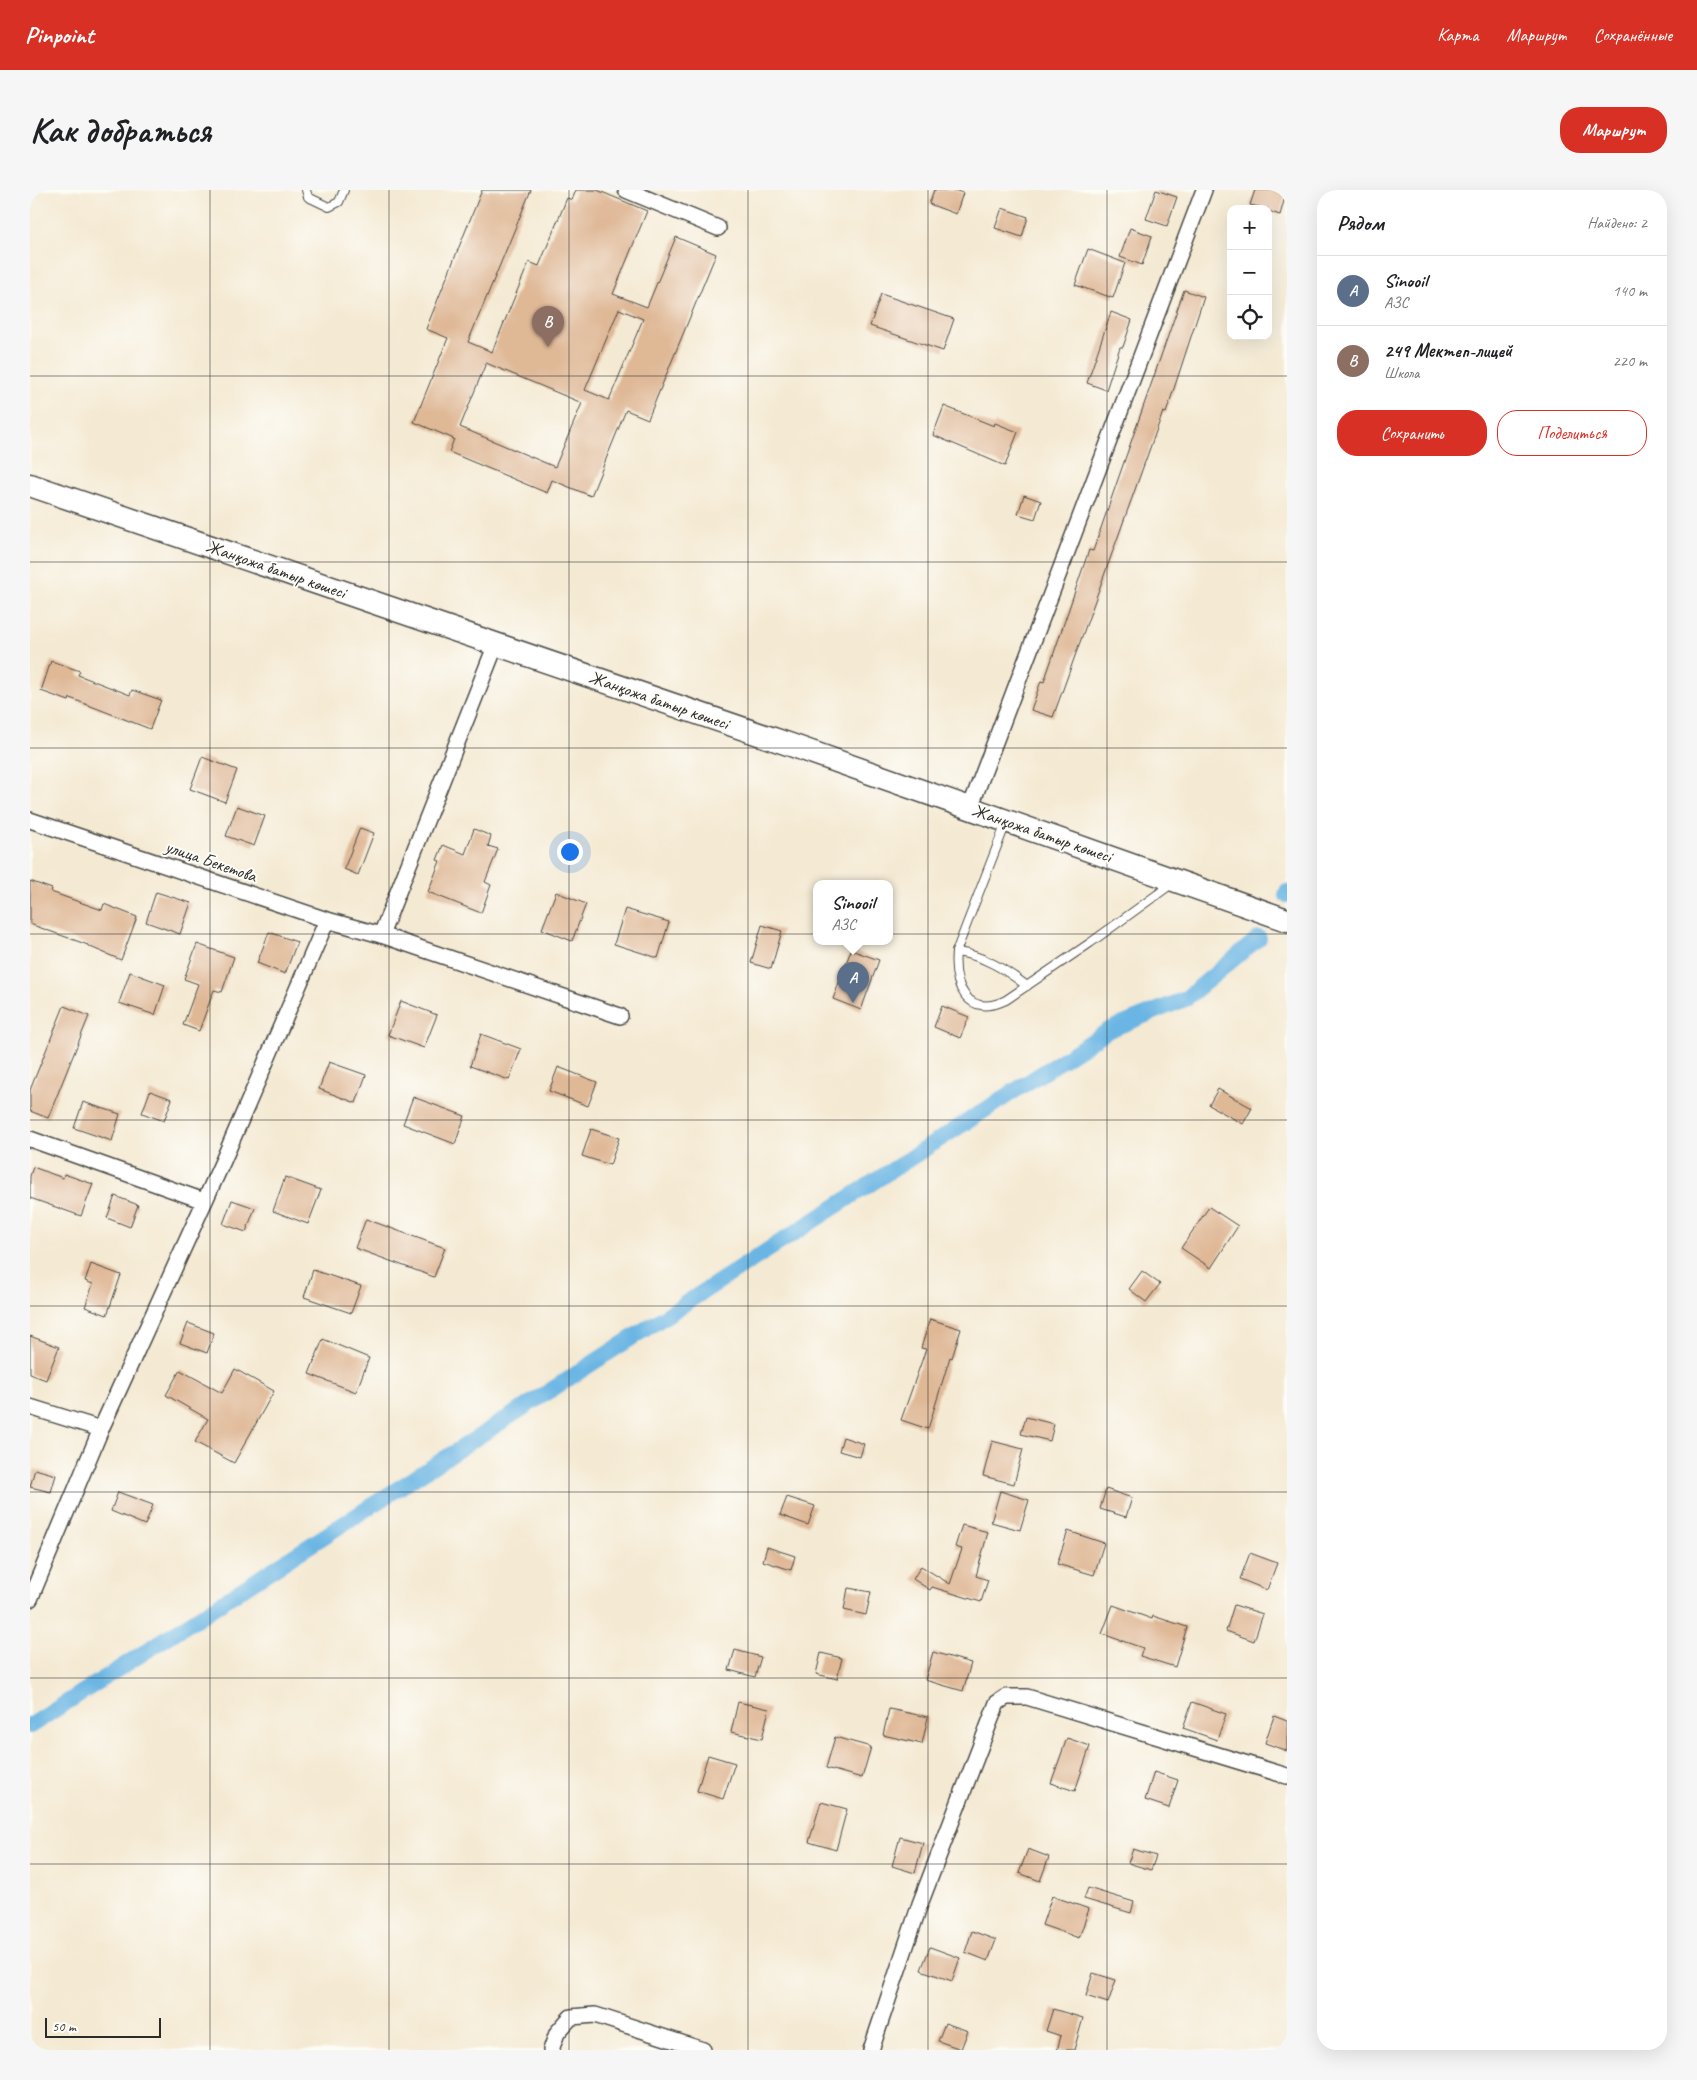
<!DOCTYPE html>
<html lang="ru">
<meta charset="utf-8">
<style>
body{margin:0;font-family:Caveat,sans-serif;background:#f6f6f6;color:#202124}
.controls{position:absolute;right:15px;top:15px;display:grid;overflow:hidden;border-radius:10px;box-shadow:0 5px 20px #0002}
.controls button{width:45px;height:45px;display:grid;place-items:center;padding:0;border:0;border-bottom:1px solid #e0e0e0;background:#fff;color:#202124;font:25px sans-serif}
.scale{position:absolute;left:15px;bottom:12px;width:116px;box-sizing:border-box;padding-left:5px;border:2px solid #2b2b2b;border-top:0;font-size:14px;line-height:18px;white-space:nowrap;color:#2b2b2b;-webkit-text-stroke:4px #fdfcf7;paint-order:stroke}
.you{position:absolute;left:539px;top:661px;width:18px;height:18px;margin:-12px;border:4px solid #fff;border-radius:50%;background:#1a73e8;box-shadow:0 0 0 8px #1a73e833}
.badge{display:grid;place-items:center;width:32px;height:32px;border-radius:50%;background:#d93025;color:#fff;font-size:16px;font-weight:700}
.pin{position:absolute;translate:-50% -41px;filter:drop-shadow(0 1px 2px #0008)}
.pin::after{content:'';position:absolute;top:26px;width:18px;height:15px;background:inherit;clip-path:polygon(0 0,100% 0,50% 100%)}
.popup{position:absolute;left:783px;top:690px;width:80px;height:65px;box-sizing:border-box;display:grid;place-content:center;border-radius:10px;background:#fff;filter:drop-shadow(0 1px 4px #0005);font-size:16px;white-space:nowrap;color:#757577}
.popup b{font-size:19px;color:#202124}
.popup::after{content:'';position:absolute;left:50%;top:100%;margin-left:-10px;border:10px solid transparent;border-top-color:#fff}
.list{margin:0;padding:0;list-style:none}
h2{display:flex;justify-content:space-between;align-items:center;height:65px;margin:0;padding:0 20px;font-size:21px}
h2 small{font-size:16px;font-weight:400;color:#757577}
.list li{display:grid;grid-template-columns:32px 1fr auto;gap:15px;align-items:center;box-sizing:border-box;height:70px;padding:0 20px;border-top:1px solid #e0e0e0}
.list b{display:block;font-size:19px;white-space:nowrap}
.list p{margin:0;font-size:16px;white-space:nowrap;color:#757577}
.list em{font-size:16px;font-style:normal;color:#757577}
.actions{display:flex;gap:10px;padding:15px 20px}
.actions a{flex:1;padding:11px 0;border:1px solid #d93025;border-radius:20px;text-align:center;font-size:18px;color:#d93025}
.actions .main{background:#d93025;color:#fff}
.icon{flex:none;width:28px;height:28px;fill:none;stroke:currentColor;stroke-width:2;stroke-linecap:round;stroke-linejoin:round}
.map{position:relative;flex:none;width:1257px;height:1860px;overflow:hidden;border-radius:20px}
header{display:flex;align-items:center;gap:30px;box-sizing:border-box;height:70px;padding:0 25px;background:#d93025;color:#fff}
header strong{font-size:24px}
nav{display:flex;gap:28px;margin-inline-start:auto;font-size:18px}
.intro{display:flex;align-items:center;justify-content:space-between;box-sizing:border-box;height:120px;padding:0 30px}
h1{margin:0;font-size:35px}
.button{padding:12px 22px;border-radius:20px;background:#d93025;color:#fff;font-size:18px;font-weight:700}
main{display:flex;gap:30px;padding:0 30px}
aside{flex:1;background:#fff;border-radius:20px;box-shadow:0 5px 20px #0002}
.map>svg:first-child{display:block}
</style>
<header>
<strong>Pinpoint</strong>
<nav><a>Карта</a><a>Маршрут</a><a>Сохранённые</a></nav>
</header>
<div class="intro"><h1>Как добраться</h1><a class="button">Маршрут</a></div>
<main>
<div class="map">
<svg width="1257" height="1860" viewBox="0 0 1257 1860">
<rect width="100%" height="100%" fill="#fdfcf7"/>
<filter id="ink" filterUnits="userSpaceOnUse"><feTurbulence type="fractalNoise" baseFrequency=".02" numOctaves="2"/><feDisplacementMap in="SourceGraphic" scale="10" xChannelSelector="R" yChannelSelector="G"/><feConvolveMatrix kernelMatrix="1 2 1 2 8 2 1 2 1" color-interpolation-filters="sRGB"/></filter>
<filter id="wash" filterUnits="userSpaceOnUse"><feTurbulence type="fractalNoise" baseFrequency=".0096" numOctaves="4" result="noise"/><feDisplacementMap in="SourceGraphic" scale="20" xChannelSelector="R" yChannelSelector="G"/><feGaussianBlur stdDeviation="1.12" result="paint"/><feColorMatrix in="noise" values="0 0 0 0 0 0 0 0 0 0 0 0 0 0 0 0 0 1.4 0 .05"/><feComposite in="paint" operator="in"/></filter>
<g filter="url(#wash)">
<rect width="100%" height="100%" fill="#f4e9d2"/>
<g fill="none" stroke-linecap="round" stroke-linejoin="round">
<g stroke="#6ab5e3" stroke-width="16">
<polyline points="1256,705 1257,702"/>
<polyline points="0,1536 1079,840 1155,809 1229,748"/>
</g>
</g>
<g id="blocks">
<g fill="#dfb896" fill-rule="evenodd">
<path d="M452,0H501L438,152L462,162L499,72L509,76L537,8L542,10L546,0H567L617,21L583,104L617,117L646,47L686,64L618,229L596,220L561,306L522,290L517,303L419,262L424,249L384,232L418,148L396,139ZM589,119L613,129L579,210L555,200ZM456,173L552,213L525,277L430,237Z"/>
<polygon points="904,0 924,0 933,3 926,24 899,14"/>
<polygon points="1126,0 1147,7 1137,36 1116,29"/>
<polygon points="1225,0 1257,0 1250,25 1238,21 1238,19 1220,15"/>
<polygon points="972,18 998,27 992,47 965,38"/>
<polygon points="1100,38 1122,46 1112,75 1090,67"/>
<polygon points="1058,59 1095,73 1083,108 1045,95"/>
<polygon points="1154,100 1174,107 1136,223 1133,222 1023,527 1001,520 1011,491 1014,492 1059,360 1063,361"/>
<polygon points="851,104 924,129 913,161 840,136"/>
<polygon points="1081,122 1102,130 1093,157 1090,157 1076,200 1057,193"/>
<polygon points="914,216 964,236 965,233 988,242 975,276 903,245"/>
<polygon points="994,305 1011,311 1005,329 988,324"/>
<polygon points="21,471 50,481 48,485 100,505 102,500 131,510 120,539 40,508 39,511 11,501"/>
<polygon points="172,567 207,580 195,612 160,599"/>
<polygon points="207,616 235,626 224,656 196,646"/>
<polygon points="330,638 344,643 328,685 314,679"/>
<polygon points="444,639 461,646 458,656 468,659 455,692 461,695 451,723 398,702 410,671 407,670 413,655 435,664"/>
<polygon points="0,691 22,699 21,702 72,720 74,714 107,727 91,770 58,756 58,755 0,734"/>
<polygon points="126,702 161,713 150,744 116,732"/>
<polygon points="526,702 556,714 542,751 512,739"/>
<polygon points="595,719 639,732 628,768 584,754"/>
<polygon points="732,735 752,741 741,779 721,773"/>
<polygon points="239,742 267,752 255,784 227,773"/>
<polygon points="167,754 204,767 192,802 184,800 169,841 153,835 168,794 154,789"/>
<polygon points="821,760 849,770 831,820 803,809"/>
<polygon points="100,782 135,795 125,825 89,813"/>
<polygon points="371,811 407,825 394,858 358,845"/>
<polygon points="34,816 59,826 18,928 0,921 0,900"/>
<polygon points="912,816 939,827 930,848 904,837"/>
<polygon points="451,844 491,859 479,890 440,876"/>
<polygon points="299,872 336,885 326,913 289,899"/>
<polygon points="528,877 567,892 558,916 519,901"/>
<polygon points="1188,899 1222,918 1213,934 1179,915"/>
<polygon points="120,901 142,909 134,931 112,923"/>
<polygon points="383,907 435,926 425,954 373,934"/>
<polygon points="53,912 90,924 82,951 44,938"/>
<polygon points="561,939 589,948 580,975 552,966"/>
<polygon points="3,977 33,988 34,984 63,994 51,1026 0,1008 0,986"/>
<polygon points="255,987 291,1000 278,1034 243,1021"/>
<polygon points="85,1006 108,1015 100,1037 77,1028"/>
<polygon points="202,1010 225,1018 216,1042 193,1034"/>
<polygon points="1179,1017 1208,1036 1181,1078 1151,1058"/>
<polygon points="336,1029 415,1058 404,1087 325,1058"/>
<polygon points="61,1074 91,1085 77,1125 55,1117 63,1094 55,1091"/>
<polygon points="283,1080 331,1096 321,1123 274,1107"/>
<polygon points="1112,1081 1130,1094 1116,1112 1099,1099"/>
<polygon points="900,1129 931,1139 922,1168 920,1167 898,1239 871,1230 896,1159 891,1158"/>
<polygon points="158,1133 184,1143 177,1163 150,1153"/>
<polygon points="0,1146 29,1157 16,1190 0,1184"/>
<polygon points="293,1149 339,1168 326,1202 279,1184"/>
<polygon points="205,1179 244,1201 204,1273 165,1252 178,1229 136,1205 150,1180 192,1203"/>
<polygon points="996,1227 1024,1234 1020,1251 991,1244"/>
<polygon points="813,1247 834,1254 830,1267 809,1261"/>
<polygon points="962,1251 993,1259 984,1294 953,1286"/>
<polygon points="5,1279 26,1285 21,1302 0,1297"/>
<polygon points="1076,1299 1102,1308 1096,1327 1070,1319"/>
<polygon points="970,1301 999,1310 990,1340 961,1332"/>
<polygon points="88,1302 123,1315 115,1335 81,1321"/>
<polygon points="757,1307 785,1316 778,1335 750,1325"/>
<polygon points="932,1335 958,1342 946,1386 958,1390 951,1412 902,1397 900,1400 883,1389 891,1376 920,1394 932,1359 925,1357"/>
<polygon points="1038,1341 1074,1353 1064,1385 1027,1374"/>
<polygon points="737,1357 765,1366 761,1380 733,1371"/>
<polygon points="1220,1363 1247,1373 1237,1400 1210,1389"/>
<polygon points="818,1398 841,1402 836,1425 814,1420"/>
<polygon points="1083,1415 1122,1429 1123,1426 1157,1437 1145,1477 1110,1466 1113,1458 1072,1444"/>
<polygon points="1204,1415 1233,1424 1224,1451 1196,1441"/>
<polygon points="705,1460 731,1467 725,1487 699,1480"/>
<polygon points="903,1462 941,1473 933,1501 895,1490"/>
<polygon points="791,1463 812,1468 807,1489 786,1484"/>
<polygon points="708,1512 739,1519 732,1549 701,1542"/>
<polygon points="1162,1512 1196,1524 1187,1550 1153,1538"/>
<polygon points="859,1519 898,1527 892,1554 853,1545"/>
<polygon points="1244,1526 1257,1531 1257,1561 1235,1553"/>
<polygon points="805,1547 841,1557 832,1588 796,1578"/>
<polygon points="1037,1548 1060,1556 1045,1601 1021,1593"/>
<polygon points="678,1565 705,1573 693,1609 667,1601"/>
<polygon points="1124,1582 1148,1590 1139,1618 1115,1610"/>
<polygon points="791,1612 817,1619 806,1660 779,1652"/>
<polygon points="870,1647 893,1653 885,1683 862,1676"/>
<polygon points="998,1659 1019,1667 1010,1691 989,1683"/>
<polygon points="1103,1659 1126,1666 1121,1680 1098,1673"/>
<polygon points="1058,1698 1104,1712 1101,1723 1054,1709"/>
<polygon points="1022,1706 1059,1719 1049,1748 1012,1735"/>
<polygon points="942,1741 966,1750 958,1771 935,1762"/>
<polygon points="900,1757 930,1768 922,1791 891,1780"/>
<polygon points="1063,1783 1086,1790 1078,1813 1056,1806"/>
<polygon points="1023,1819 1053,1828 1044,1860 1027,1860 1031,1846 1016,1841"/>
<polygon points="915,1833 938,1841 931,1859 908,1851"/>
</g>
</g>
</g>
<g filter="url(#ink)">
<use href="#blocks" fill-opacity="0" stroke="#494844" stroke-width="1"/>
<g fill="none" stroke-linecap="round" stroke-linejoin="round">
<g stroke="#494844" stroke-width="10">
<g id="lane">
<polyline points="276,0 278,7 299,17 309,12 314,0"/>
<path d="M976,633L926,762C923,795 937,829 976,810L1060,753L1143,693"/>
<path d="M926,762C953,765 976,780 997,796"/>
</g>
</g>
<g stroke="#494844" stroke-width="18">
<g id="street">
<polyline points="596,0 688,38"/>
<polyline points="940,618 1174,0"/>
<polyline points="0,630 297,730 351,745 590,826"/>
<polyline points="351,745 466,454"/>
<polyline points="0,949 174,1011"/>
<polyline points="0,1217 71,1239"/>
<polyline points="0,1409 71,1239 193,971 297,730"/>
<polyline points="521,1860 527,1843 541,1827 565,1825 673,1860"/>
<polyline points="841,1860 890,1714 967,1513 976,1507 997,1507 1257,1586"/>
</g>
</g>
<g stroke="#494844" stroke-width="25">
<polyline id="secondary" points="0,295 761,555 1257,730"/>
</g>
<use href="#lane" stroke="#fff" stroke-width="8"/>
<use href="#street" stroke="#fff" stroke-width="15"/>
<use href="#secondary" stroke="#fff" stroke-width="22"/>
</g>
</g>
<path fill="none" stroke="#2b2b2b" stroke-width="1" stroke-opacity="0.55" d="M180,0V1860M359,0V1860M539,0V1860M718,0V1860M898,0V1860M1077,0V1860M0,186H1257M0,372H1257M0,558H1257M0,744H1257M0,930H1257M0,1116H1257M0,1302H1257M0,1488H1257M0,1674H1257"/>
<g text-anchor="middle" stroke-width="4" stroke-linejoin="round" paint-order="stroke">
<g font-size="18" fill="#2b2b2b" stroke="#fdfcf7">
<text transform="translate(246 379) rotate(19)" y="6">Жанқожа батыр көшесі</text>
<text transform="translate(629 510) rotate(19)" y="6">Жанқожа батыр көшесі</text>
<text transform="translate(1012 643) rotate(19)" y="6">Жанқожа батыр көшесі</text>
<text transform="translate(181 671) rotate(19)" y="6">улица Бекетова</text>
</g>
</g>
</svg>
<div class="controls">
<button>+</button>
<button>−</button>
<button><svg class="icon" aria-label="locate" viewBox="0 0 24 24"><circle cx="12" cy="12" r="6"/><path d="M12 2v4M12 18v4M2 12h4M18 12h4"/></svg></button>
</div>
<div class="scale">50 m</div>
<div class="you"></div>
<div class="pin badge" style="left:823px;top:813px;background:#5c6f8a">A</div>
<div class="popup"><b>Sinooil</b>АЗС</div>
<div class="pin badge" style="left:518px;top:157px;background:#8d6e63">B</div>
</div>
<aside>
<h2>Рядом<small>Найдено: 2</small></h2>
<ul class="list">
<li><span class="badge" style="background:#5c6f8a">A</span><div><b>Sinooil</b><p>АЗС</p></div><em>140 m</em></li>
<li><span class="badge" style="background:#8d6e63">B</span><div><b>249 Мектеп-лицей</b><p>Школа</p></div><em>220 m</em></li>
</ul>
<div class="actions"><a class="main">Сохранить</a><a>Поделиться</a></div>
</aside>
</main>
